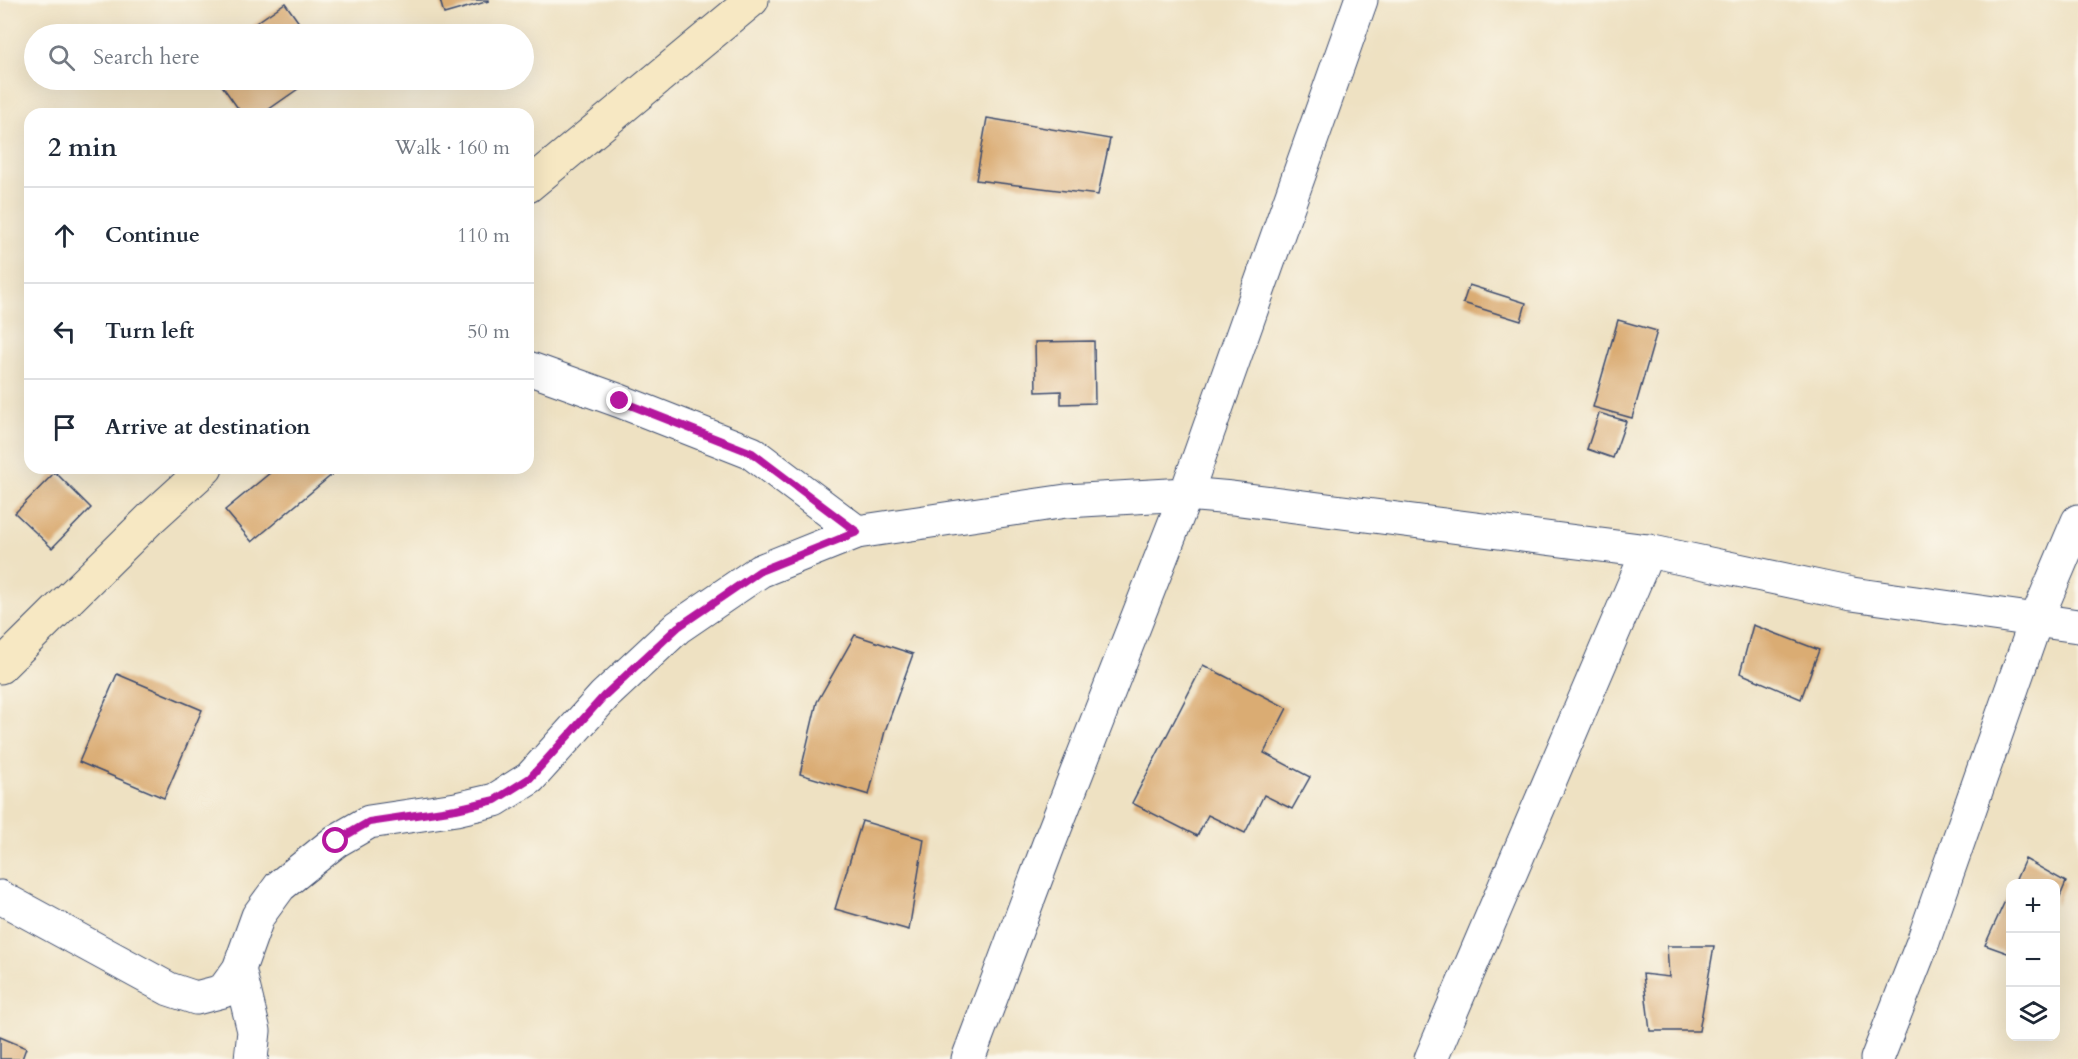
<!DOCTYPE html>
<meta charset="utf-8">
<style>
body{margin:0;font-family:Cardo,serif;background:#f2f2f3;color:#1f2937}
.controls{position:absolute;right:18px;bottom:18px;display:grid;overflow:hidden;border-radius:12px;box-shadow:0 6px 24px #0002}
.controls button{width:54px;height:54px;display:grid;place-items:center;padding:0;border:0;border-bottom:2px solid #e0e1e3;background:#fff;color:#1f2937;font:30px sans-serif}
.stop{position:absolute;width:18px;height:18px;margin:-14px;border:4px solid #b5179e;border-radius:50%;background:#fff}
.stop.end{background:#b5179e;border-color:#fff;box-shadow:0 2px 6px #0008}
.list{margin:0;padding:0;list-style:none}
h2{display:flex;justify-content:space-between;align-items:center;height:78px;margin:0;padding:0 24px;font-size:26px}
h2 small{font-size:20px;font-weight:400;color:#747a83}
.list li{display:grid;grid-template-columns:39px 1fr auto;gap:18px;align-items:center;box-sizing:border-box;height:96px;padding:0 24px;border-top:2px solid #e0e1e3}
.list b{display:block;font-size:22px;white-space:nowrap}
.list em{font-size:20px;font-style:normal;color:#747a83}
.icon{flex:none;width:33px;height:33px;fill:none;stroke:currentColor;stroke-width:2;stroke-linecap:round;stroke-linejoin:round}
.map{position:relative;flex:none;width:2078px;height:1059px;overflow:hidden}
.search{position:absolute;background:#fff;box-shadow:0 6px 24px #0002;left:24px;top:24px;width:510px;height:66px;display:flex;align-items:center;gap:15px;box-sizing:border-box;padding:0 21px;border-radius:33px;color:#747a83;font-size:22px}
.panel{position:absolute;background:#fff;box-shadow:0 6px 24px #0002;left:24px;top:108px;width:510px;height:366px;border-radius:18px}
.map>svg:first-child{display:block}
</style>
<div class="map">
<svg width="2078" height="1059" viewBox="0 0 2078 1059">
<rect width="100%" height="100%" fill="#fbf7ec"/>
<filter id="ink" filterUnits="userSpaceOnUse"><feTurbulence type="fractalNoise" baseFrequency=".0167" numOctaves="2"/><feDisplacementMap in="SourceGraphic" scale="12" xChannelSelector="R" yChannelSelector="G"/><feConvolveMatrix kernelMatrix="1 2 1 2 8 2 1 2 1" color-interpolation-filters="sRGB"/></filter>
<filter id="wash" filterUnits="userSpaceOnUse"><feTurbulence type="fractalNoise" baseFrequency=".008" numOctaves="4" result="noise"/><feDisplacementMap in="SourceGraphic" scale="24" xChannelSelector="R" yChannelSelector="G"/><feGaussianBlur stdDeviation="1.35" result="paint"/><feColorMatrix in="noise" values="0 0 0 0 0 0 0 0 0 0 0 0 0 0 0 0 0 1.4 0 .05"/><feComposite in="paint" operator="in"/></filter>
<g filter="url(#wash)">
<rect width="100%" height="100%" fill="#eee1c2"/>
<g id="blocks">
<g fill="#daac73">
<polygon points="440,0 489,0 489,1 444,14"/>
<polygon points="285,3 307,34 240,34"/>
<polygon points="218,80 306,80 308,82 262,114 242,114"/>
<polygon points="987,118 1110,139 1098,195 976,180"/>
<polygon points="1469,285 1526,303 1521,321 1463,303"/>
<polygon points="1618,320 1657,331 1632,418 1593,407"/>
<polygon points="1094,341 1095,403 1061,404 1061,391 1036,392 1035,342"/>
<polygon points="1599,413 1626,421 1613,458 1587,449"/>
<polygon points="276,468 330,468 334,473 252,542 225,510"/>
<polygon points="55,472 91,508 52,548 15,513"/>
<polygon points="1753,625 1819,650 1801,699 1740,673"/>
<polygon points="855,635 913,654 885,731 869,795 800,774 817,702"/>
<polygon points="1203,665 1287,708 1264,753 1310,777 1292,809 1264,795 1245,833 1208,815 1197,836 1132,803"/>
<polygon points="117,674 202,710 164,798 79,762"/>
<polygon points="862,821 924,839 909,930 835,909"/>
<polygon points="2025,859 2066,882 2056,906 2056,884 2014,884"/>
<polygon points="2010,890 2010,954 1985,945"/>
<polygon points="1667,946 1714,946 1699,1031 1650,1031 1643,974 1669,977"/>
<polygon points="0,1037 26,1048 22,1059 0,1059"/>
</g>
</g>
</g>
<g filter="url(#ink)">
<use href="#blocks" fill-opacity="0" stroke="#3b4a6d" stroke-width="1.5"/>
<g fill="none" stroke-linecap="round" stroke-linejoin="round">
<g stroke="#3b4a6d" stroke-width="35">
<g id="street">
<polyline points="528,368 620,401 752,453 857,532"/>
<polyline points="0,897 169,989 196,998 223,991 239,969 258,916 280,886 336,841 369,822 456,809 495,800 530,778 604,696 678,627 760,571 857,532 1066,501 1186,494 1232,498 1648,551 1852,594 2078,626"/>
<polyline points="239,969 254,1031 251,1059"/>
<polyline points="968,1059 1050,841 1186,494 1361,0"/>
<polyline points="1431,1059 1648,551"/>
<polyline points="1877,1059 1923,942 2036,620 2078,521"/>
</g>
</g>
<g stroke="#3b4a6d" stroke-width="35">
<g id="secondary">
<polyline points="528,186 752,0"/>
<polyline points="0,667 151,518 206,468"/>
</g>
</g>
<use href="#street" stroke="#fff" stroke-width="33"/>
<use href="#secondary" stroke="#f7e8c3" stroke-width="33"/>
</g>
</g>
<g fill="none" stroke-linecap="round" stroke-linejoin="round" filter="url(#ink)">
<polyline stroke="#b5179e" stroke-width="8" points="336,841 369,822 456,809 495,800 530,778 604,696 678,627 760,571 857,532 752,453 620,401"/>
</g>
</svg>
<div class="controls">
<button>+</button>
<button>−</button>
<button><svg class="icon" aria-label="layers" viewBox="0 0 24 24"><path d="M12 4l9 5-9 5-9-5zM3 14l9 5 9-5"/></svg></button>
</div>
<div class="stop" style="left:336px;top:841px"></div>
<div class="stop end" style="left:620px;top:401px"></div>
<div class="search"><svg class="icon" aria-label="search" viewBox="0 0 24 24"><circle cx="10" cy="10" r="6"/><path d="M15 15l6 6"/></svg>Search here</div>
<section class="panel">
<h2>2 min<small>Walk · 160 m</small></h2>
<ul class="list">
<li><svg class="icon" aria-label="ahead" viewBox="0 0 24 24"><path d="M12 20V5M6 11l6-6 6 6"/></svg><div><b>Continue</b></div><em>110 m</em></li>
<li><svg class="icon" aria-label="left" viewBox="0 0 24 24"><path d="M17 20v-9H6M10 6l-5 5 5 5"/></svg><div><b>Turn left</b></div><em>50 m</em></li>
<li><svg class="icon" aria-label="arrive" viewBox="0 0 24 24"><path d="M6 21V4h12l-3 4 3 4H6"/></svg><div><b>Arrive at destination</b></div></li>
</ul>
</section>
</div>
